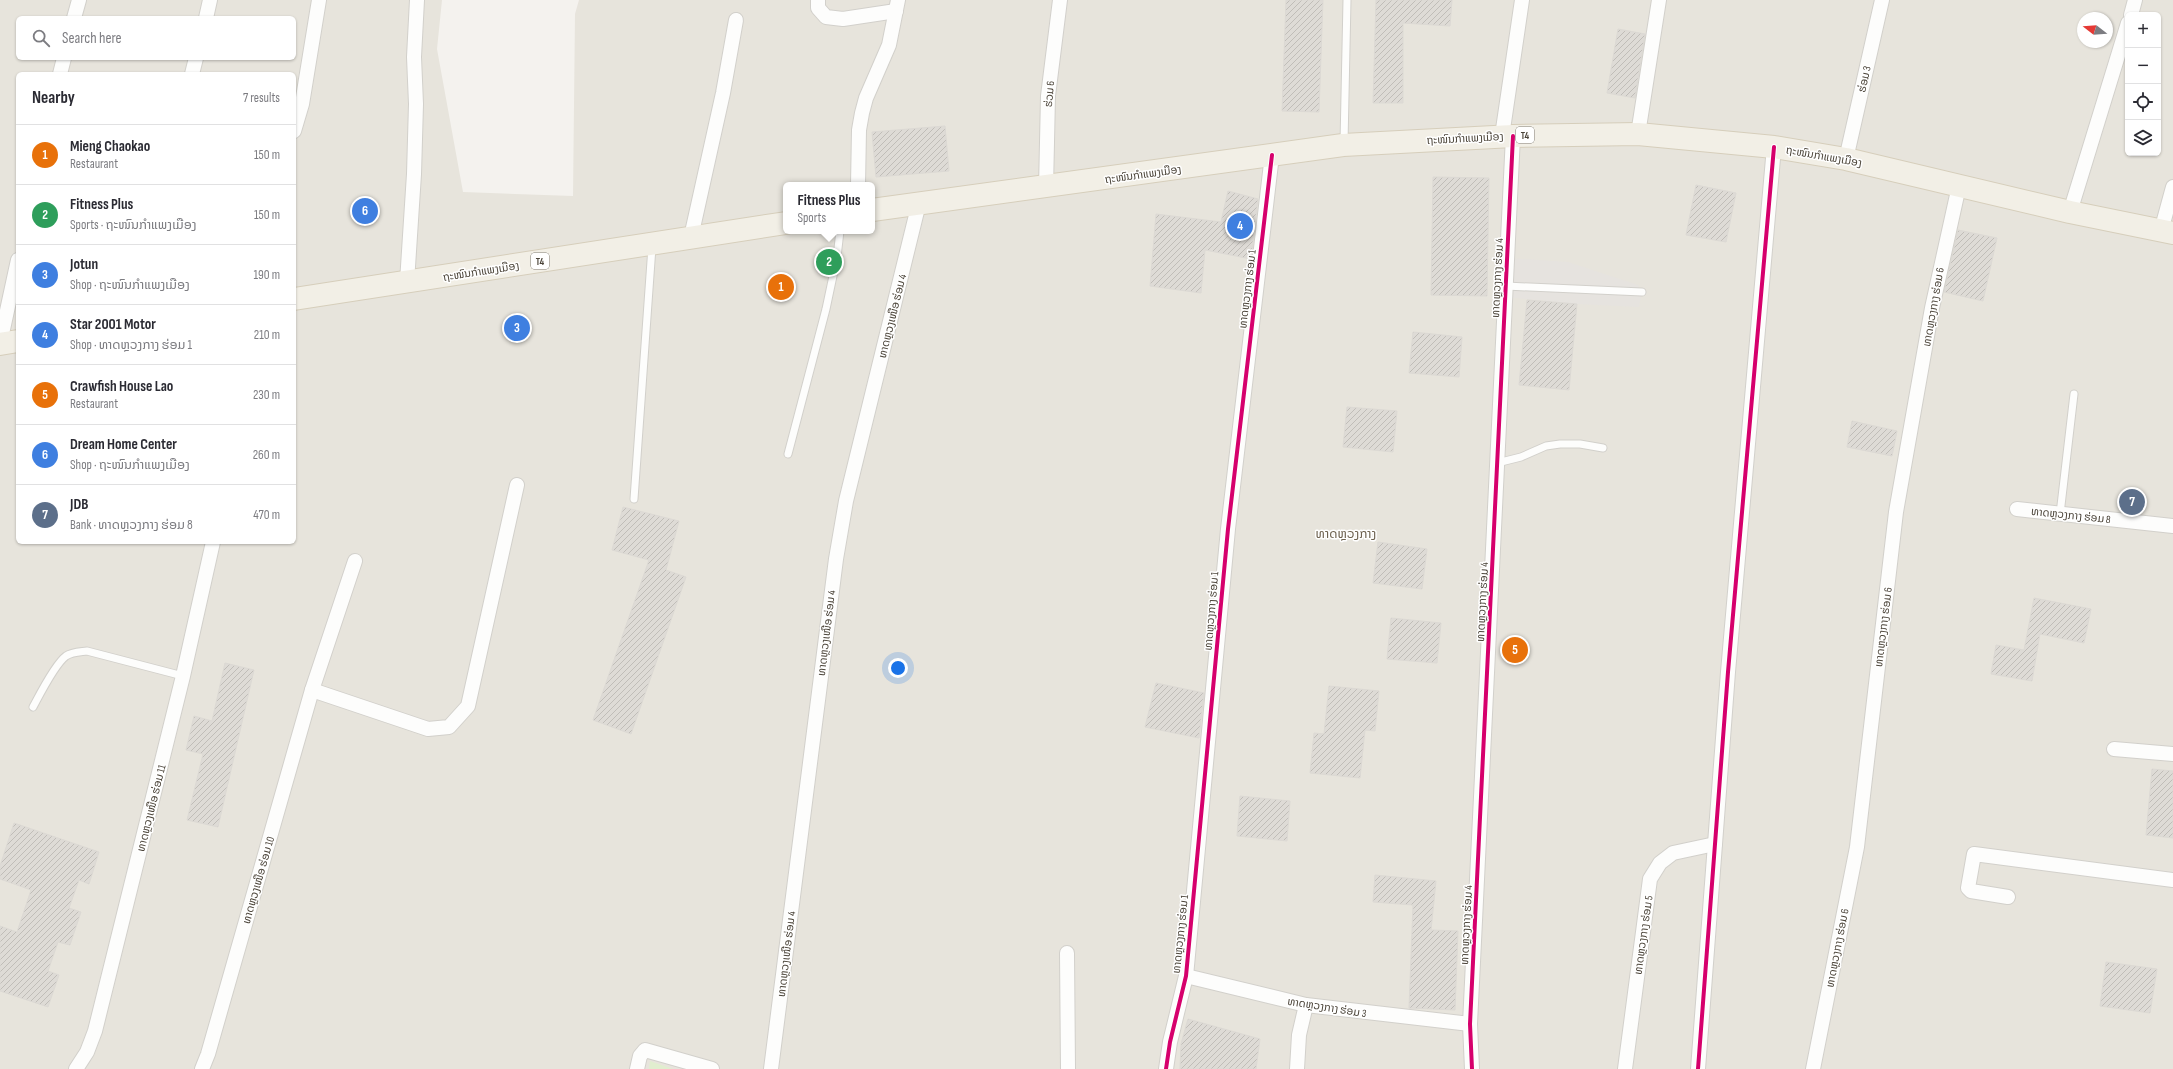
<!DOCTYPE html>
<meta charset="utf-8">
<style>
body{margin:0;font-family:"Sofia Sans Condensed","Noto Sans Lao",sans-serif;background:#f7f7f7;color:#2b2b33}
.controls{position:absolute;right:12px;top:12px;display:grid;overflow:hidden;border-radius:6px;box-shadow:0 1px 3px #0004}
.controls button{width:36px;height:36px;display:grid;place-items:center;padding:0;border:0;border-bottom:1px solid #e1e1e2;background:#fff;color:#2b2b33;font:20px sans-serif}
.compass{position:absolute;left:2077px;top:12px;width:36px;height:36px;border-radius:50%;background:#fff;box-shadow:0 1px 3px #0004;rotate:287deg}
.you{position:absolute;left:898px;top:668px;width:14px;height:14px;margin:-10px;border:3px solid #fff;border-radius:50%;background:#1a73e8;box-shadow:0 0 0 6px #1a73e833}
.badge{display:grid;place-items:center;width:26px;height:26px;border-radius:50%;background:#b45309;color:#fff;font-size:13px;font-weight:700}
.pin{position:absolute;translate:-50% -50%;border:2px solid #fff;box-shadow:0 1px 4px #0006}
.popup{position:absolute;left:783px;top:182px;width:92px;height:52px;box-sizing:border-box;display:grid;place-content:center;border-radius:6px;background:#fff;filter:drop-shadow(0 1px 3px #0005);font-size:13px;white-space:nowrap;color:#7c7c81}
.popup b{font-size:15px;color:#2b2b33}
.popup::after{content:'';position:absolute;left:50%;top:100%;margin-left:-8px;border:8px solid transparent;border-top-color:#fff}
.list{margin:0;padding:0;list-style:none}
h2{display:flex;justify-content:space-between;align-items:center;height:52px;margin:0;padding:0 16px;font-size:17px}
h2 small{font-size:13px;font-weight:400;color:#7c7c81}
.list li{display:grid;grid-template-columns:26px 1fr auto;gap:12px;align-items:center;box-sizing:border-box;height:60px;padding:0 16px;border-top:1px solid #e1e1e2}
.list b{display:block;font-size:15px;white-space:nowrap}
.list p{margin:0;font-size:13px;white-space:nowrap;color:#7c7c81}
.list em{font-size:13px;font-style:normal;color:#7c7c81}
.icon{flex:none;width:22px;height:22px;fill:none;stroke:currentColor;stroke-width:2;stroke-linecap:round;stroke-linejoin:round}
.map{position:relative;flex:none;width:2173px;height:1069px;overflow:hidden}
.search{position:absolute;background:#fff;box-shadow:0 1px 3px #0004;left:16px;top:16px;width:280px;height:44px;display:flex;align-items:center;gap:10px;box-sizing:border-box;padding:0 14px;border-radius:6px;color:#7c7c81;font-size:15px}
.panel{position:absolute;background:#fff;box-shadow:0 1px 3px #0004;left:16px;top:72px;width:280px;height:472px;border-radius:6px}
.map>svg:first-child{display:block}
</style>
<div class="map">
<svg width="2173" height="1069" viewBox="0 0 2173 1069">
<defs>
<pattern id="building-hatch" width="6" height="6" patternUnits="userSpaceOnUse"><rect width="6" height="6" fill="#dedbd6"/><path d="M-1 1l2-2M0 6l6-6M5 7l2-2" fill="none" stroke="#c0bdb8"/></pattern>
</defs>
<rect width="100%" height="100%" fill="#f4f2ee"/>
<path fill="#e7e4dc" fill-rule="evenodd" d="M0,0H442L437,49L463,192L573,196L575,14L579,0H2173V1069H0ZM2128,15H2158V153H2128ZM18,18H294V58H18ZM2083,18H2107V42H2083ZM18,74H294V542H18ZM786,185H872V231H786Z"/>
<polygon fill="#e1eecf" points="650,1061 673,1069 649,1069"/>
<polygon fill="#e6e3df" points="1507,258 1568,262 1638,285 1642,292 1639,307 1577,304 1505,297"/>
<g fill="url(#building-hatch)" stroke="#dcd9d4">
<polygon points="1286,0 1323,0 1319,112 1282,111"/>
<polygon points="1376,0 1452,0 1450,26 1403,23 1403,103 1373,103"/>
<polygon points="1618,29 1645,34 1635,98 1607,93"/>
<polygon points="945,126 949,171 876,177 872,132"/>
<polygon points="1433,177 1489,178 1487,296 1431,295"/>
<polygon points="1696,185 1736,193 1726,242 1686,235"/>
<polygon points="1228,191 1258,199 1251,259 1205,250 1201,293 1150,286 1156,214 1221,222"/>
<polygon points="1958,230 1997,238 1983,301 1944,292"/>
<polygon points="1527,300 1577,304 1569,390 1519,385"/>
<polygon points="1413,332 1462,337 1459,377 1409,373"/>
<polygon points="1347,407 1397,411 1393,452 1343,447"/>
<polygon points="1852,421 1897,431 1892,456 1847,447"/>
<polygon points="623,507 679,521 666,570 686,577 631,734 593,720 649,560 612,550"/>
<polygon points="1378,542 1427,549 1422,589 1373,583"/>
<polygon points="2034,598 2091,609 2084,643 2040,634 2032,681 1991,674 1996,645 2024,650"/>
<polygon points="1391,618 1441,623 1437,663 1387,659"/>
<polygon points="225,663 254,670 218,827 187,820 203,754 186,750 194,716 212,721"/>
<polygon points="1156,683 1204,693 1199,738 1145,727"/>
<polygon points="1329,686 1379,691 1375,731 1365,730 1360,778 1310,773 1314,733 1324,734"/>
<polygon points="2152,769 2173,771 2173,838 2146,835"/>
<polygon points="1240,796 1290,801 1287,841 1237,836"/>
<polygon points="14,823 99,852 89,884 79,880 69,908 81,912 70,945 58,942 48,971 59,975 48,1007 0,991 0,926 17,932 31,890 0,879 0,866"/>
<polygon points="1375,875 1436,881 1431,930 1458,931 1455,1010 1409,1008 1413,905 1373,902"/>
<polygon points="2106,962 2157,969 2150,1013 2100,1006"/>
<polygon points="1188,1019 1260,1039 1256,1069 1180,1069 1181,1044"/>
</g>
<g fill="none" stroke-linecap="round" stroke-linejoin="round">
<g stroke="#d2d0cb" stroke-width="9">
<g id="service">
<polyline points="1344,143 1347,0"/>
<polyline points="1506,286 1642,292"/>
<polyline points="788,454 826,309 837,257 840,231"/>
<polyline points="1497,463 1521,457 1546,446 1560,444 1580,444 1603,448"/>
<polyline points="634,499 652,247"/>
<polyline points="2060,514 2074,394"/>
<path d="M33,707C40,694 55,664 66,656C72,652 80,652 87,651L183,676"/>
</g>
</g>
<g stroke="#d2d0cb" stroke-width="16">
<g id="minor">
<polyline points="818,0 818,8 826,17 843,19 896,11"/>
<polyline points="2131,15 2135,0"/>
<polyline points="74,18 79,0"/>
<polyline points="206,18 210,0"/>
<polyline points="60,74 64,58"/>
<polyline points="192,74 196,58"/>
<polyline points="294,131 302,104 319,0"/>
<polyline points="1638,134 1659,0"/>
<polyline points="1502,136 1522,0"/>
<polyline points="1846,159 1882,0"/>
<polyline points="858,185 859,130 862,113 866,98 889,45 898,0"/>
<polyline points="1046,188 1048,96 1060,0"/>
<polyline points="2070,212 2128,23"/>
<polyline points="2161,231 2173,187"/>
<polyline points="691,237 723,93 736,20"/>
<polyline points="407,282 414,174 416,104 414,57 417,0"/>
<polyline points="0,343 18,260"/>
<polyline points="2017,509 2173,526"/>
<polyline points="312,690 428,729 449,727 468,706 517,485"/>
<polyline points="2114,749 2173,754"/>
<polyline points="2008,897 1971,891 1968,888 1974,854 2173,880"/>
<polyline points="1067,953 1068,1069"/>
<polyline points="1186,976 1306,1005 1470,1024"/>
<polyline points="76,1069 87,1052 95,1031 183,676 213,542"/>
<polyline points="202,1069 208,1054 312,690 355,561"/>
<polyline points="637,1069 640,1056 645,1050 712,1069"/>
<polyline points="771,1069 836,559 846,501 919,203"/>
<polyline points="1166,1069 1170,1042 1186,976 1228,529 1272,155"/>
<polyline points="1297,1069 1299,1035 1306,1005"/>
<polyline points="1472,1069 1470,1024 1513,136"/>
<polyline points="1625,1069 1650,879 1660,863 1673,853 1715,844"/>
<polyline points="1698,1069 1728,672 1774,147"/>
<polyline points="1813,1069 1857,847 1896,512 1932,308 1959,186"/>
</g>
</g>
<g stroke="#d6cebb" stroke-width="24">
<g id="primary">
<polyline points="872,210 1343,145 1513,136 1638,134 1774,147 1846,159 2070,212 2173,233"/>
<polyline points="294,299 786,223"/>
<polyline points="0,344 18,341"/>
</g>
</g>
<use href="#service" stroke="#fdfdfc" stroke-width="7"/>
<use href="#minor" stroke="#fdfdfc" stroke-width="14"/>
<use href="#primary" stroke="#f2efe6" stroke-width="22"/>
<g stroke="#fff" stroke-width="6">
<g id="cycleway">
<polyline points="1166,1069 1170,1042 1186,976 1228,529 1272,155"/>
<polyline points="1472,1069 1470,1024 1513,136"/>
<polyline points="1698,1069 1728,672 1774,147"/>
</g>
</g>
<use href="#cycleway" stroke="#d6006c" stroke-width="4"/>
</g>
<g text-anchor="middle" stroke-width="3" stroke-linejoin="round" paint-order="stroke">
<g fill="#fff" stroke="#817c74" stroke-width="1">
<rect x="1516" y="127" width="18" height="16" rx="3"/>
<rect x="531" y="253" width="18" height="16" rx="3"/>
</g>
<g font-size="10" font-weight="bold" fill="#4b4439">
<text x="1525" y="139">T4</text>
<text x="540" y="265">T4</text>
</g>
<g font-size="11" fill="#4b4439" stroke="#fff">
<text transform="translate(1864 79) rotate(-77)" y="4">ຮ່ອມ 3</text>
<text transform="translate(1049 94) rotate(-85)" y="4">ຮ່ວມ 6</text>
<text transform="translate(1465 138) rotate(-3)" y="4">ຖະໜົນກຳແພງເມືອງ</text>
<text transform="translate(1824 156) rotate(10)" y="4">ຖະໜົນກຳແພງເມືອງ</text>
<text transform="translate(1143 174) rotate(-8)" y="4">ຖະໜົນກຳແພງເມືອງ</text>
<text transform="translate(481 271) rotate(-9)" y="4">ຖະໜົນກຳແພງເມືອງ</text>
<text transform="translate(1497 278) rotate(-87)" y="4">ທາດຫຼວງກາງ ຮ່ອມ 4</text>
<text transform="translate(1247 289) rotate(-83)" y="4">ທາດຫຼວງກາງ ຮ່ອມ 1</text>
<text transform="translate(1933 307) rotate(-80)" y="4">ທາດຫຼວງກາງ ຮ່ອມ 6</text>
<text transform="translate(892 316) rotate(-76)" y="4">ທາດຫຼວງເໜືອ ຮ່ອມ 4</text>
<text transform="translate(2071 515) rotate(6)" y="4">ທາດຫຼວງກາງ ຮ່ອມ 8</text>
<text transform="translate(1482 602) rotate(-87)" y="4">ທາດຫຼວງກາງ ຮ່ອມ 4</text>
<text transform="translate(1211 611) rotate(-85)" y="4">ທາດຫຼວງກາງ ຮ່ອມ 1</text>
<text transform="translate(1883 627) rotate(-83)" y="4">ທາດຫຼວງກາງ ຮ່ອມ 6</text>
<text transform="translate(826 633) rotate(-83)" y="4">ທາດຫຼວງເໜືອ ຮ່ອມ 4</text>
<text transform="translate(151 808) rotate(-76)" y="4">ທາດຫຼວງເໜືອ ຮ່ອມ 11</text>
<text transform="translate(258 880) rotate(-74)" y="4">ທາດຫຼວງເໜືອ ຮ່ອມ 10</text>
<text transform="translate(1466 925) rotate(-87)" y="4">ທາດຫຼວງກາງ ຮ່ອມ 4</text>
<text transform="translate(1180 934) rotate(-84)" y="4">ທາດຫຼວງກາງ ຮ່ອມ 1</text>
<text transform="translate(1643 935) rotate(-82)" y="4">ທາດຫຼວງກາງ ຮ່ອມ 5</text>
<text transform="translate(1837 948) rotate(-79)" y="4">ທາດຫຼວງກາງ ຮ່ອມ 6</text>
<text transform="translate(786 954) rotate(-83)" y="4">ທາດຫຼວງເໜືອ ຮ່ອມ 4</text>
<text transform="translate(1327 1007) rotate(9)" y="4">ທາດຫຼວງກາງ ຮ່ອມ 3</text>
</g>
<g font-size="13" fill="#6e6250" stroke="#fff">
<text x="1346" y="538">ທາດຫຼວງກາງ</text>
</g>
</g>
</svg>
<div class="controls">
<button>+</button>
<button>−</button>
<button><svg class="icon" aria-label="locate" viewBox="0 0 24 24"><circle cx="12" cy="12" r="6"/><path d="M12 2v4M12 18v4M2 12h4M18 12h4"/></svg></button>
<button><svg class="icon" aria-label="layers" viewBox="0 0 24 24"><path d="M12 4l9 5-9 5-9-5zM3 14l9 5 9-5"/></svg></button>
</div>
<svg class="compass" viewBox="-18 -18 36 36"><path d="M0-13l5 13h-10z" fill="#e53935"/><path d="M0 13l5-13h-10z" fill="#7c7c81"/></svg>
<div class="you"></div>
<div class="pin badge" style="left:781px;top:287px;background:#e8710a">1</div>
<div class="pin badge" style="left:829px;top:262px;background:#2e9e5b">2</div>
<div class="popup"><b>Fitness Plus</b>Sports</div>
<div class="pin badge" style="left:517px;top:328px;background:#3f7fe0">3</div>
<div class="pin badge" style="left:1240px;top:226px;background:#3f7fe0">4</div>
<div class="pin badge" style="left:1515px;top:650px;background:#e8710a">5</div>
<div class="pin badge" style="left:365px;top:211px;background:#3f7fe0">6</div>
<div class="pin badge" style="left:2132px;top:502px;background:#5c6f8a">7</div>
<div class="search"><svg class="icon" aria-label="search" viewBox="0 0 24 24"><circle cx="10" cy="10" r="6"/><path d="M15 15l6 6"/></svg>Search here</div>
<section class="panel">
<h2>Nearby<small>7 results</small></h2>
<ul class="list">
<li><span class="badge" style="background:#e8710a">1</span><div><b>Mieng Chaokao</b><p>Restaurant</p></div><em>150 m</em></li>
<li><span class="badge" style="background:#2e9e5b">2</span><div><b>Fitness Plus</b><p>Sports · ຖະໜົນກຳແພງເມືອງ</p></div><em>150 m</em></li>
<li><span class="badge" style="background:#3f7fe0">3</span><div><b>Jotun</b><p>Shop · ຖະໜົນກຳແພງເມືອງ</p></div><em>190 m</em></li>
<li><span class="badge" style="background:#3f7fe0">4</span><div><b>Star 2001 Motor</b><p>Shop · ທາດຫຼວງກາງ ຮ່ອມ 1</p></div><em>210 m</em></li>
<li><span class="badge" style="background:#e8710a">5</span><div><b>Crawfish House Lao</b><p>Restaurant</p></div><em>230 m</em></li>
<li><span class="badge" style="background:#3f7fe0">6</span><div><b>Dream Home Center</b><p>Shop · ຖະໜົນກຳແພງເມືອງ</p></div><em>260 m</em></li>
<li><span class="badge" style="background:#5c6f8a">7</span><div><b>JDB</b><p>Bank · ທາດຫຼວງກາງ ຮ່ອມ 8</p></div><em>470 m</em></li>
</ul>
</section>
</div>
